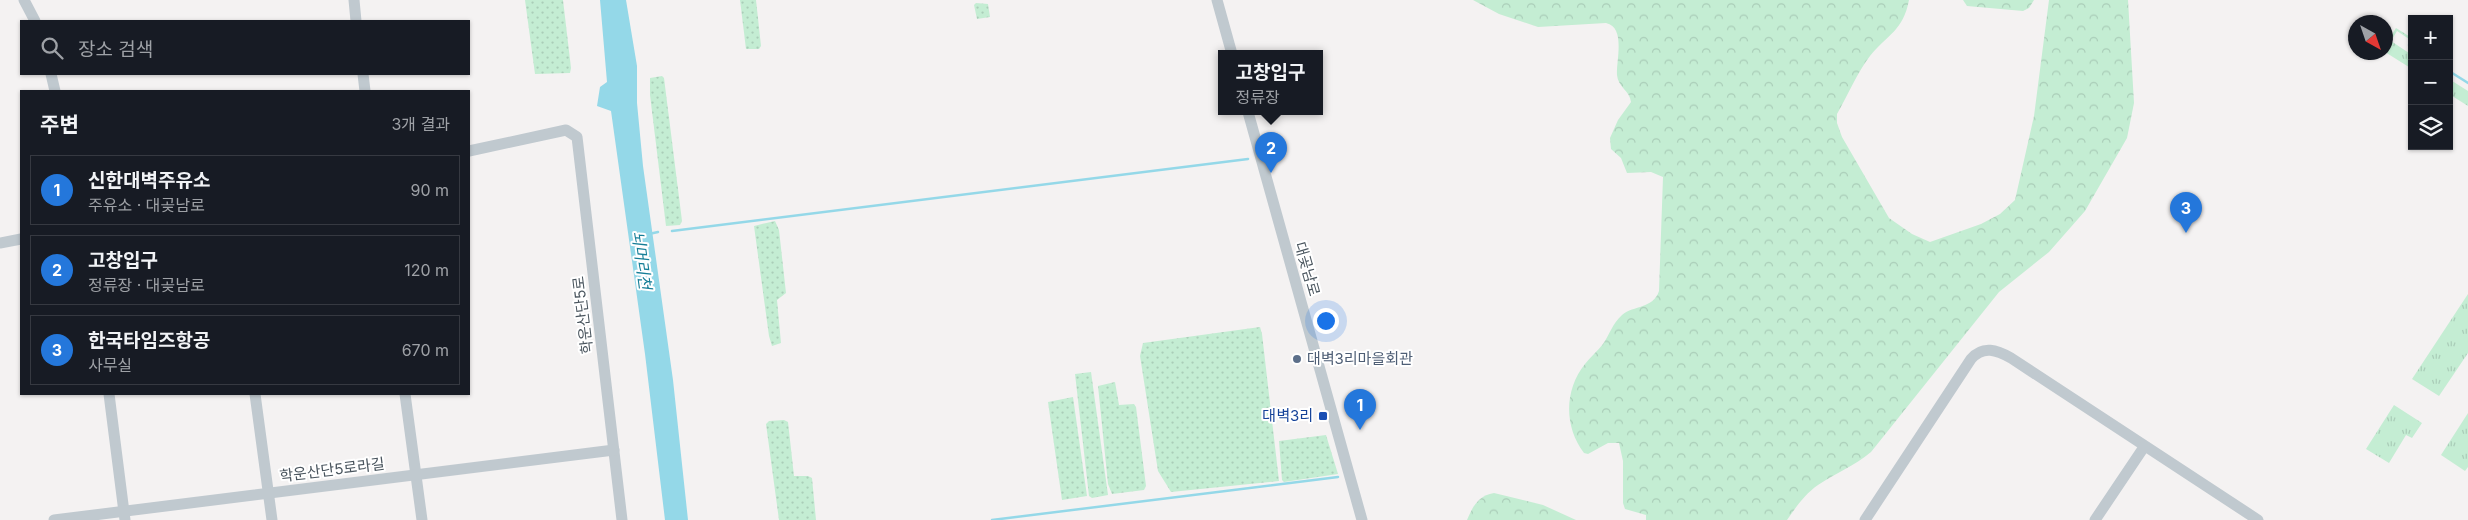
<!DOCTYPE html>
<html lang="ko">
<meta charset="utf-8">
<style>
body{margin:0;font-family:Inter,"Noto Sans KR",sans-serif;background:#20242c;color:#f1f3f6}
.controls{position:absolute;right:15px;top:15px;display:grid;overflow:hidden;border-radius:0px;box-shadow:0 1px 4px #0004}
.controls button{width:45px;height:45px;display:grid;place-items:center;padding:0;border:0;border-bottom:1px solid #363941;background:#171b24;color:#f1f3f6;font:25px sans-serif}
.compass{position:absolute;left:2348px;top:15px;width:45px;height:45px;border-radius:50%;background:#171b24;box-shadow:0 1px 4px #0004;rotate:140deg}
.you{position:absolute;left:1325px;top:320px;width:18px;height:18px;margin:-12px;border:4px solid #fff;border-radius:50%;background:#1a73e8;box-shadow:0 0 0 8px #1a73e833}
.badge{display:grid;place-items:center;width:32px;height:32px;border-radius:50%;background:#2477db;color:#fff;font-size:16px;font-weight:700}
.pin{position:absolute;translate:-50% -41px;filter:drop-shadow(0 1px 2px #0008)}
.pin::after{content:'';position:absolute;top:26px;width:18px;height:15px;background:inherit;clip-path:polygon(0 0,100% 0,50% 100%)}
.popup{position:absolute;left:1218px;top:50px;width:105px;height:65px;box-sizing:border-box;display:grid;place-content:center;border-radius:0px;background:#171b24;filter:drop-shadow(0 1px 4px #0005);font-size:16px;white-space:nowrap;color:#9ea1a6}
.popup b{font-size:19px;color:#f1f3f6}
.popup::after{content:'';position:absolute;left:50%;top:100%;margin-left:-10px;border:10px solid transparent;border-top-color:#171b24}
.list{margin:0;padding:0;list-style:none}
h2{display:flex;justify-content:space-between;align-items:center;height:65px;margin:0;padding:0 20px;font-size:21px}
h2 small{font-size:16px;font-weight:400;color:#9ea1a6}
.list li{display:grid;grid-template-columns:32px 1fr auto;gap:15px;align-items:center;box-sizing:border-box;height:70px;margin:0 10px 10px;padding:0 10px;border:1px solid #363941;border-radius:0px}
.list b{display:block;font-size:19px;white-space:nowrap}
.list p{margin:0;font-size:16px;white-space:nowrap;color:#9ea1a6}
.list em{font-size:16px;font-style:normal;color:#9ea1a6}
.icon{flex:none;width:28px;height:28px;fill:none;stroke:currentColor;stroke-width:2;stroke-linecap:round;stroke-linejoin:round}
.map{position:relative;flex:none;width:2468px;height:520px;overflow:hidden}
.search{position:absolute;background:#171b24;box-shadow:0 1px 4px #0004;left:20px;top:20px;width:450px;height:55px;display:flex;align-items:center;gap:12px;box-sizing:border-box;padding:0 18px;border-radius:0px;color:#9ea1a6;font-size:19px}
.panel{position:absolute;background:#171b24;box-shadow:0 1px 4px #0004;left:20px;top:90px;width:450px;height:305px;border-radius:0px}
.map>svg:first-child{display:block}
</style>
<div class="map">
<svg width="2468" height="520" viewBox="0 0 2468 520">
<defs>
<pattern id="grass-tufts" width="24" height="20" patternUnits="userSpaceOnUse" patternTransform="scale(1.25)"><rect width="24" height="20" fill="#c4edd3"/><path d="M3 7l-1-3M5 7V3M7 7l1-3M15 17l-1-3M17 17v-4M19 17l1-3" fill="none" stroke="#aacdb8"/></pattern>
<pattern id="forest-crowns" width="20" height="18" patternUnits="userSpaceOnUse" patternTransform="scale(1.25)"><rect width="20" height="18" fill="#c4edd3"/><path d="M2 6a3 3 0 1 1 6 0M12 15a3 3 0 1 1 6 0" fill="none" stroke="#aacdb8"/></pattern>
<pattern id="garden-dots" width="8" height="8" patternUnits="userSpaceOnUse" patternTransform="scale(1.25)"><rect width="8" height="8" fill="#c4edd3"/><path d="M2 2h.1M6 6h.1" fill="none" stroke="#aacdb8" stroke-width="1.8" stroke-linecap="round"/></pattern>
</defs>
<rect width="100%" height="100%" fill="#f4f2f2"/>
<g fill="url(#grass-tufts)">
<polygon points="2396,28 2412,38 2412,41 2397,31 2391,41 2412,55 2412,69 2385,52 2386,44"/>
<polygon points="2449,79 2468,91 2468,106 2449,94"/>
<polygon points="2468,294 2468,353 2439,396 2412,379"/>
<polygon points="2394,405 2422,423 2412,438 2406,435 2389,463 2366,449"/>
<polygon points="2468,413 2468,467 2465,471 2441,455"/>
</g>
<g fill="url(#forest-crowns)">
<path d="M1473,0H1909C1903,31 1888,34 1870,56C1857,73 1848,95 1837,114V123L1842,137L1889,218L1912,234L1930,242L1981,224L2000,214L2015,200L2034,116L2049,0H2128L2134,103L2127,138L2085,211L2049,252L1999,292L1871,452C1854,466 1836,473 1818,485C1805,494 1796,507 1787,520H1646V515L1625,509L1623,503V461L1619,443H1608L1588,454L1584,453C1564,427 1564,390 1585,364C1590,357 1598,351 1603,344C1610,334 1612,324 1622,315C1634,305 1653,309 1659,291L1663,177L1651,172L1627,173L1621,158L1611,149L1610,138L1618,120L1631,102C1630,91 1618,87 1617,75C1616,61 1626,27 1606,23L1538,27L1499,14Z"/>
<polygon points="1963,0 2034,0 2029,8 2023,11 1967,6"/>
<path d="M1494,493L1543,505L1576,520H1467C1473,506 1478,496 1494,493Z"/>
</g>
<g fill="url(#garden-dots)">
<polygon points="525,0 563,0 571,68 570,73 535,74"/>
<polygon points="740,0 756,0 761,46 759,49 746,49"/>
<polygon points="976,3 988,4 990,17 977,19 974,5"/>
<polygon points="662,76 664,78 682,221 680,225 666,226 650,95 650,78"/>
<polygon points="775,221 779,230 786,293 777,300 781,343 772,346 769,336 754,226"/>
<polygon points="1260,327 1262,334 1279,481 1171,492 1158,471 1140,356 1143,343"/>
<polygon points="1091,372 1108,495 1092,498 1089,496 1075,374"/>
<polygon points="1115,382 1119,405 1134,404 1136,407 1146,486 1144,490 1112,494 1108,484 1098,386"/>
<polygon points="1073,397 1087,496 1062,500 1048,402"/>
<polygon points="784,420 788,422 794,476 808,476 812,478 816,520 779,520 766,424 769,421"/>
<polygon points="1326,435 1338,474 1284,482 1282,480 1279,441"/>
</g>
<polygon fill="#94d8e8" points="600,0 626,0 637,66 637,103 643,166 673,380 688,520 665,520 645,354 611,111 597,106 600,87 607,82"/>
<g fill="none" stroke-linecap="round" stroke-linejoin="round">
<g stroke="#94d8e8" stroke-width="2.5">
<polyline points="2409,45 2412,47"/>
<polyline points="2449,71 2468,83"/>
<polyline points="672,231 1248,159"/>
<polyline points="649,234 658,232"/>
<polyline points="992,520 1338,477"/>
</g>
<g stroke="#c0c9cf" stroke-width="11">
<polyline points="24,0 35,21"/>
<polyline points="354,0 356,21"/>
<polyline points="1217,0 1232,54"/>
<polyline points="51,74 55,91"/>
<polyline points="363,74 365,91"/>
<polyline points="1248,112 1362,520"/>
<polyline points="469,151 566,130 577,137 622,520"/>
<polyline points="0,243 21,239"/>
<polyline points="109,394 125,520"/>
<polyline points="255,394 272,520"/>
<polyline points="405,394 422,520"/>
<polyline points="54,520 614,450"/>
<path d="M1865,520L1971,359C1983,345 1997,350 2011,358L2258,520"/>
<polyline points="2095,520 2144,447"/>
</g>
</g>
<circle fill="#5c6f8a" stroke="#fff" stroke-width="2" cx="1297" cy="359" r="5"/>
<rect fill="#1a4fb4" stroke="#fff" stroke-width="2" x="1318" y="411" width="10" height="10" rx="2.5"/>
<g text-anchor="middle" stroke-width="4" stroke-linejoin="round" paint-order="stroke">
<g font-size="15" fill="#4a555e" stroke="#fff">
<text transform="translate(1307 269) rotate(74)" y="5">대곶남로</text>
<text transform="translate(583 315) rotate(-97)" y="5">학운산단5로</text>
<text transform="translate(332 470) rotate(-7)" y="5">학운산단5로라길</text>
</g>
<g font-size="15" fill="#4e5e75" stroke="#fff" text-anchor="start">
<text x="1307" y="364">대벽3리마을회관</text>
</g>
<g font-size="15" fill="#164399" stroke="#fff" text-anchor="end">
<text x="1313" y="421">대벽3리</text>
</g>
<g font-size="16" font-style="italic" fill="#157e97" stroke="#fff">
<text transform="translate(642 260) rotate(82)" y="6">뇌머리천</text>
</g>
</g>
</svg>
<div class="controls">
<button>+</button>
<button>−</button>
<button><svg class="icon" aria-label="layers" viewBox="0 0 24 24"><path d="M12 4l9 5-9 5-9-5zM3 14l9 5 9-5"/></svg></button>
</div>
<svg class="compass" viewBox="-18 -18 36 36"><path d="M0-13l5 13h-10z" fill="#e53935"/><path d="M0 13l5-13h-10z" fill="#9ea1a6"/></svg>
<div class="you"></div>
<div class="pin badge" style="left:1360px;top:430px">1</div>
<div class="pin badge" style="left:1271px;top:173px">2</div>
<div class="popup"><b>고창입구</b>정류장</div>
<div class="pin badge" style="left:2186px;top:233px">3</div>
<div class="search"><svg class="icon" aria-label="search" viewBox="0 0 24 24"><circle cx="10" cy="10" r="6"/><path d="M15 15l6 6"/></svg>장소 검색</div>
<section class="panel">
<h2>주변<small>3개 결과</small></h2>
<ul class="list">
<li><span class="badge">1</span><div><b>신한대벽주유소</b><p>주유소 · 대곶남로</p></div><em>90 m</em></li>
<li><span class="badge">2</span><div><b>고창입구</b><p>정류장 · 대곶남로</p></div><em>120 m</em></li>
<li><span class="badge">3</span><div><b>한국타임즈항공</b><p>사무실</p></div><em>670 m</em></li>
</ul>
</section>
</div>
